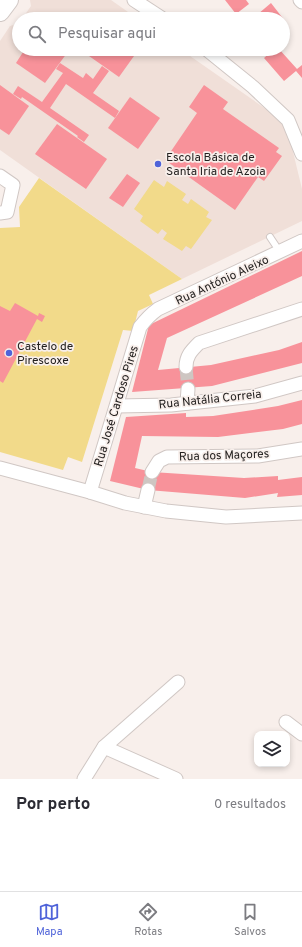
<!DOCTYPE html>
<html lang="pt">
<meta charset="utf-8">
<style>
body{margin:0;font-family:Overpass,sans-serif;background:#f7f7f7;color:#2b2b33}
.controls{position:absolute;right:12px;bottom:12px;display:grid;overflow:hidden;border-radius:8px;box-shadow:0 2px 6px #0003}
.controls button{width:36px;height:36px;display:grid;place-items:center;padding:0;border:0;border-bottom:1px solid #e1e1e2;background:#fff;color:#2b2b33;font:20px sans-serif}
.list{margin:0;padding:0;list-style:none}
h2{display:flex;justify-content:space-between;align-items:center;height:52px;margin:0;padding:0 16px;font-size:17px}
h2 small{font-size:13px;font-weight:400;color:#7c7c81}
.icon{flex:none;width:22px;height:22px;fill:none;stroke:currentColor;stroke-width:2;stroke-linecap:round;stroke-linejoin:round}
.map{position:relative;flex:none;width:302px;height:779px;overflow:hidden}
.search{position:absolute;background:#fff;box-shadow:0 2px 6px #0003;left:12px;right:12px;top:12px;height:44px;display:flex;align-items:center;gap:10px;box-sizing:border-box;padding:0 14px;border-radius:22px;color:#7c7c81;font-size:15px}
.sheet{height:112px;background:#fff}
nav{display:flex;justify-content:space-around;align-items:center;box-sizing:border-box;height:56px;border-top:1px solid #e1e1e2;background:#fff;font-size:11px;color:#7c7c81}
nav a{display:grid;justify-items:center;gap:2px}
nav .on{color:#4f63d9}
.map>svg:first-child{display:block}
</style>
<div class="map">
<svg width="302" height="779" viewBox="0 0 302 779">
<rect width="100%" height="100%" fill="#f8efeb"/>
<g fill="#f0dfd8">
<polygon points="30,0 111,0 138,19 22,19 31,6"/>
<polygon points="19,23 19,49 180,49 286,123 302,189 302,221 182,279 0,150 0,41 10,26"/>
</g>
<g fill="#f2da8a">
<polygon points="39,178 182,279 149,295 153,304 138,311 133,331 123,330 82,462 68,457 63,470 0,452 0,228 20,227 19,207"/>
<polygon points="154,180 164,187 167,181 186,194 182,200 188,204 191,199 209,212 206,217 212,220 191,249 186,246 182,251 163,239 167,233 162,229 158,234 140,221 143,216 134,209"/>
</g>
<g fill="#f8929a">
<polygon points="225,0 246,0 249,4 236,14"/>
<polygon points="271,3 285,21 283,23 283,19 263,19 258,14"/>
<polygon points="25,49 61,49 67,53 45,83 16,63"/>
<polygon points="93,49 139,49 119,77 89,56"/>
<polygon points="274,49 279,49 297,69 302,65 302,78 296,71 284,81 264,58"/>
<polygon points="60,63 83,78 86,73 93,79 102,66 109,71 93,93 119,111 115,118 66,84 50,108 89,135 84,142 77,137 78,136 22,97 21,99 13,94 18,86 42,102 63,73 56,69"/>
<polygon points="0,85 29,106 9,135 0,129"/>
<polygon points="204,85 228,102 223,109 279,148 276,152 282,156 264,181 258,177 235,210 165,160 197,113 189,107"/>
<polygon points="130,97 160,118 138,149 108,128"/>
<polygon points="57,124 107,159 86,189 35,154"/>
<polygon points="127,174 140,183 123,207 109,198"/>
<polygon points="302,251 302,276 167,338 158,370 211,365 279,350 302,342 302,363 212,386 132,392 149,325"/>
<polygon points="15,303 38,316 39,313 45,316 42,322 37,319 3,383 0,381 0,306 10,311"/>
<polygon points="302,400 302,424 283,429 218,437 142,436 135,468 152,472 244,478 278,476 278,480 302,477 302,495 277,497 278,493 245,498 148,490 110,481 126,417 186,413 186,417 213,416 278,406"/>
</g>
<g fill="none" stroke-linecap="round" stroke-linejoin="round">
<g stroke="#cec6c2" stroke-width="13" stroke-dasharray="13 6" stroke-linecap="butt">
<polyline points="186,367 188,389"/>
<polyline points="148,490 152,472"/>
</g>
<g stroke="#d0c7c4" stroke-width="8">
<polyline id="lane" points="270,237 280,252"/>
</g>
<g stroke="#d0c7c4" stroke-width="15">
<g id="street">
<polyline points="134,0 163,19"/>
<polyline points="300,0 302,2"/>
<polyline points="206,49 253,87 288,120 302,154"/>
<polyline points="0,176 13,185 7,212 0,213"/>
<path d="M186,367C186,356 191,351 199,343L302,309"/>
<polyline points="187,403 188,389"/>
<polyline points="117,406 171,405 255,396 302,383"/>
<polyline points="0,468 90,492 125,503 166,511 226,517 302,513"/>
<polyline points="152,472 159,461 167,457 258,456 302,449"/>
<path d="M90,492L140,327C146,319 151,314 158,309L302,241"/>
<polyline points="144,507 148,490"/>
<polyline points="286,722 302,734"/>
<polyline points="104,747 176,779"/>
<polyline points="84,779 104,747 178,682"/>
</g>
</g>
<g stroke="#d0c7c4" stroke-width="20">
<polyline id="secondary" points="0,12 9,0"/>
</g>
<use href="#lane" stroke="#fff" stroke-width="6"/>
<use href="#street" stroke="#fff" stroke-width="13"/>
<use href="#secondary" stroke="#fff" stroke-width="18"/>
</g>
<g fill="#4f63d9" stroke="#f8efeb" stroke-width="1.5">
<circle cx="158" cy="164" r="4"/>
<circle cx="9" cy="353" r="4"/>
</g>
<g text-anchor="middle" stroke-width="3.5" stroke-linejoin="round" paint-order="stroke">
<g font-size="12" fill="#242120" stroke="#f8efeb" text-anchor="start">
<text x="166" y="161">Escola Básica de<tspan x="166" dy="14">Santa Iria de Azoia</tspan></text>
<text x="17" y="350">Castelo de<tspan x="17" dy="14">Pirescoxe</tspan></text>
</g>
<g font-size="12" fill="#242120" stroke="#f8efeb">
<text transform="translate(222 280) rotate(-25)" y="4">Rua António Aleixo</text>
<text transform="translate(210 399) rotate(-6)" y="4">Rua Natália Correia</text>
<text transform="translate(116 406) rotate(-73)" y="4">Rua José Cardoso Pires</text>
<text transform="translate(224 455) rotate(-2)" y="4">Rua dos Maçores</text>
</g>
</g>
</svg>
<div class="controls">
<button><svg class="icon" aria-label="layers" viewBox="0 0 24 24"><path d="M12 4l9 5-9 5-9-5zM3 14l9 5 9-5"/></svg></button>
</div>
<div class="search"><svg class="icon" aria-label="search" viewBox="0 0 24 24"><circle cx="10" cy="10" r="6"/><path d="M15 15l6 6"/></svg>Pesquisar aqui</div>
</div>
<section class="sheet">
<h2>Por perto<small>0 resultados</small></h2>
<ul class="list">
</ul>
</section>
<nav>
<a class="on"><svg class="icon" aria-label="map" viewBox="0 0 24 24"><path d="M3 6l6-2 6 2 6-2v14l-6 2-6-2-6 2zM9 4v14M15 6v14"/></svg>Mapa</a>
<a><svg class="icon" aria-label="directions" viewBox="0 0 24 24"><path d="M12 3l9 9-9 9-9-9zM9 14v-3h6M13 9l2 2-2 2"/></svg>Rotas</a>
<a><svg class="icon" aria-label="saved" viewBox="0 0 24 24"><path d="M7 4h10v16l-5-4-5 4z"/></svg>Salvos</a>
</nav>
